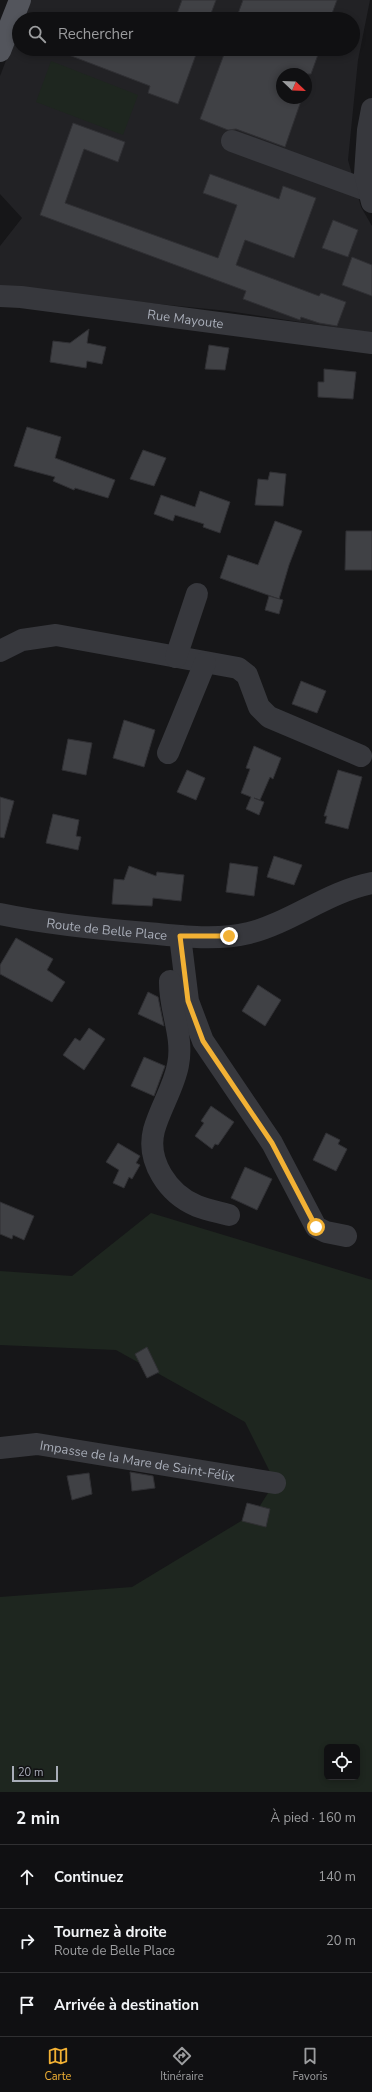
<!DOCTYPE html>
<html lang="fr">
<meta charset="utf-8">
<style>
body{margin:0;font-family:"Nunito Sans",sans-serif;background:#19191b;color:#f1f3f6}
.controls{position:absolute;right:12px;bottom:12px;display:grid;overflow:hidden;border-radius:6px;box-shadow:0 2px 6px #0003}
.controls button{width:36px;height:36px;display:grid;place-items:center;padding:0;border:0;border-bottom:1px solid #303032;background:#101012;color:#f1f3f6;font:20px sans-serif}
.compass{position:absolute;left:276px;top:68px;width:36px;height:36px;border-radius:50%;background:#101012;box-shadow:0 2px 6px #0003;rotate:113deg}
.scale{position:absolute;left:12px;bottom:10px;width:46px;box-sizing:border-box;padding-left:4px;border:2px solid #a8adb8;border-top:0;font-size:11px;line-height:14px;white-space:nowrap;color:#a8adb8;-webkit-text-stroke:3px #111113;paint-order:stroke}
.stop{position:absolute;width:12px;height:12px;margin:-9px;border:3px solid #f2b134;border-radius:50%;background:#fff}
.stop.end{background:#f2b134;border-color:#fff;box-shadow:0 1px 4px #0008}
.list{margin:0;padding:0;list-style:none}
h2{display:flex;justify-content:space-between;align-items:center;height:52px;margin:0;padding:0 16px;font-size:17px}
h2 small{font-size:13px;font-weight:400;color:#9c9d9f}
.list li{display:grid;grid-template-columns:26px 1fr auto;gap:12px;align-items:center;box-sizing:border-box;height:64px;padding:0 16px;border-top:1px solid #303032}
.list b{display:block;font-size:15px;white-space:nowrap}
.list p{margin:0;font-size:13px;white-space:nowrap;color:#9c9d9f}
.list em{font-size:13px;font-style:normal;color:#9c9d9f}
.icon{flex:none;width:22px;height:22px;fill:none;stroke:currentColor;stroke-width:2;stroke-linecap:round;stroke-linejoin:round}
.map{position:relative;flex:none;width:372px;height:1792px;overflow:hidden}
.search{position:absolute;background:#101012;box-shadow:0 2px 6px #0003;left:12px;right:12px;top:12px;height:44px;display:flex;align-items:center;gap:10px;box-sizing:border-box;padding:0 14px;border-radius:22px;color:#9c9d9f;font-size:15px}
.sheet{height:244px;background:#101012}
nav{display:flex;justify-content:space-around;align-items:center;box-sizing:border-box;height:56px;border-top:1px solid #303032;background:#101012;font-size:11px;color:#9c9d9f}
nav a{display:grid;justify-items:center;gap:2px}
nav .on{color:#f2b134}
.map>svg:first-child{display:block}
</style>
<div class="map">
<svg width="372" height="1792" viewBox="0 0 372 1792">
<rect width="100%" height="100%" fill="#161618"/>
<path fill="#222225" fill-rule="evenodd" d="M30,0H370L358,60L348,160L361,207L372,226V333L228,311L0,288V246L22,218L0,194V76L19,27V49H353V19H22ZM282,74H306V98H282Z"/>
<g fill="#1e261f" fill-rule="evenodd">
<polygon points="51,61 138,95 123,135 36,102"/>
<path d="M151,1213L372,1280V1792H0V1597L132,1587L256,1512L275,1482L245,1422L116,1350L0,1345V1271L72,1276ZM327,1747H357V1777H327Z"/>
</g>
<g fill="#404145" stroke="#303034">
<polygon points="182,0 216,0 209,19 175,19"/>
<polygon points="243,0 337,0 330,19 236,19"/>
<polygon points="53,49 198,49 178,104 148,93 150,86"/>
<polygon points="226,49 320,49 311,74 282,74 282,98 302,98 285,147 236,129 228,130 200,119"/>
<polygon points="73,123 125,142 118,162 84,149 65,203 218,258 237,205 203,193 210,174 279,199 283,186 316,198 294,258 245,240 236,265 319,296 321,293 346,302 337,326 319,323 301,317 300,320 243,299 246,291 40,215"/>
<polygon points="333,220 358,230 348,257 322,248"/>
<polygon points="352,257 372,265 372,296 342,285"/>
<polygon points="89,329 87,343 106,347 102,364 87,361 86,368 50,362 53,341 70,343"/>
<polygon points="209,345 229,348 225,370 205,369"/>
<polygon points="324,369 356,372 353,399 318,397 318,382 324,382"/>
<polygon points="27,427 61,437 55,458 115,480 108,498 75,488 74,490 53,481 55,477 14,466"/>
<polygon points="143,450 166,458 154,486 130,479"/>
<polygon points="270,472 286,474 283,506 255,505 258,479 268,480"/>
<polygon points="200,491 230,502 220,533 203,527 204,524 175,515 173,521 154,514 161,495 195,507"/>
<polygon points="275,521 302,531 289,565 279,599 220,578 228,555 258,565"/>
<polygon points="346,531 372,531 372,570 345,570"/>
<polygon points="269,596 283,600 279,614 265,610"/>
<polygon points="301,681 326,691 317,713 292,704"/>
<polygon points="124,720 155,730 144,767 113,758"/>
<polygon points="68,739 92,743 86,775 62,770"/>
<polygon points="254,746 281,758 273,779 270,777 260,800 254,798 264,802 259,815 246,809 251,797 241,793 250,769 246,768"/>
<polygon points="187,770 205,778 196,800 177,792"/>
<polygon points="338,770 362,777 348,829 325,823 327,816 324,816"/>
<polygon points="0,797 14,801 4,838 0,837"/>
<polygon points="53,814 79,820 76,836 81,837 78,850 46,843"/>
<polygon points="274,856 302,865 294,885 267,877"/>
<polygon points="230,863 258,867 254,896 226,892"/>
<polygon points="129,866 156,876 157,872 184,875 181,901 153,898 152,906 112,904 114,879 124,880"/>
<polygon points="16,938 53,959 47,970 65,982 52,1002 0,974 0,965"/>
<polygon points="258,985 281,1000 265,1026 242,1011"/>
<polygon points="148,992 158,997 164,1026 138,1014"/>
<polygon points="89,1028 105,1039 84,1070 63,1055 75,1038 80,1041"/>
<polygon points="144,1057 165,1066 154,1096 131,1086"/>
<polygon points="211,1106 234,1122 218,1145 215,1144 212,1149 195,1136 204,1123 201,1121"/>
<polygon points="326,1133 340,1140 338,1144 347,1149 336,1171 313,1160"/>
<polygon points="118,1143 140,1156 136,1163 140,1165 132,1179 129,1177 124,1188 113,1183 119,1170 106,1162"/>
<polygon points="245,1167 272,1179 257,1210 231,1198"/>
<polygon points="0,1202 34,1216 24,1240 13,1235 12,1239 0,1234"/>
<polygon points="147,1347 159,1372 147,1378 135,1354"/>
<polygon points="130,1472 153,1476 155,1488 132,1491"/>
<polygon points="89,1473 92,1494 72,1500 67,1476"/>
<polygon points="247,1503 270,1509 266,1527 242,1521"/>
</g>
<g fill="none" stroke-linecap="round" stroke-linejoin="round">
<g stroke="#37383d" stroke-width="22">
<polyline points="232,141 369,191"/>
<polyline points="372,202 365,174 368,130 372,109"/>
<path id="s1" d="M0,296L21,297L372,343"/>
<polyline points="0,651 22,640 56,635 238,668 247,675 259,707 269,717 361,756"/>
<polyline points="176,657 197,594"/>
<polyline points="168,753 205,663"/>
<path id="s2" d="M0,914C48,924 98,929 147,933C181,936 216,941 249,933C292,922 327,892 372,883"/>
<polyline points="180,936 188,1001 203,1041 272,1143 316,1227 326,1232 346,1236"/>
<path d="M170,981C169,1009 184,1036 178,1065C174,1087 160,1108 154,1130C146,1161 168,1194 197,1206C207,1210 218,1212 229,1215"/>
<path id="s3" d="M0,1448L37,1444L275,1483"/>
</g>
<polyline stroke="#53555c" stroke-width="22" points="0,51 20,0"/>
</g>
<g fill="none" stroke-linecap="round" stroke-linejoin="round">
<polyline stroke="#f2b134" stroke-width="5" points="229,936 180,936 188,1001 203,1041 272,1143 316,1227"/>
</g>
<g text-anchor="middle" stroke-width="4" stroke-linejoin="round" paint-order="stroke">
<g font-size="13" fill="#a8adb8" stroke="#111113">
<text dy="5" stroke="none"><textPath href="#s1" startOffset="187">Rue Mayoute</textPath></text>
<text dy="5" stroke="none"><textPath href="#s2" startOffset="108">Route de Belle Place</textPath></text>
<text dy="5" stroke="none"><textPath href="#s3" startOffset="139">Impasse de la Mare de Saint-Félix</textPath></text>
</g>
</g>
</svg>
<div class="controls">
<button><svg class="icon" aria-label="locate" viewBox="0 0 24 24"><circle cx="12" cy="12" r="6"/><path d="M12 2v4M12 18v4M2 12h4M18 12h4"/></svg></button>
</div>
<svg class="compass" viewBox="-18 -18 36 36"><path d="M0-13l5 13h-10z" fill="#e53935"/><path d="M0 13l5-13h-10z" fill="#9c9d9f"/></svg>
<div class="scale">20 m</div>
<div class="stop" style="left:316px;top:1227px"></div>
<div class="stop end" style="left:229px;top:936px"></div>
<div class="search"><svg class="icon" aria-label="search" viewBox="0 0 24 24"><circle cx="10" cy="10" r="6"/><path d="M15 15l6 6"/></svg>Rechercher</div>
</div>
<section class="sheet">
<h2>2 min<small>À pied · 160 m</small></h2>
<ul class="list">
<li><svg class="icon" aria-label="ahead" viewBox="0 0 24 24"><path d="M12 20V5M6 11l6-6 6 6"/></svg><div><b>Continuez</b></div><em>140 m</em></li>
<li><svg class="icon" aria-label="right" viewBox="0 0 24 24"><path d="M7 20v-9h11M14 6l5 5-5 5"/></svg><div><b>Tournez à droite</b><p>Route de Belle Place</p></div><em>20 m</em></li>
<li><svg class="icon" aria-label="arrive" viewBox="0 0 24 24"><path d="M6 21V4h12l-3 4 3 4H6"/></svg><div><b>Arrivée à destination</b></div></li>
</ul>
</section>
<nav>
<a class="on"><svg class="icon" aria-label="map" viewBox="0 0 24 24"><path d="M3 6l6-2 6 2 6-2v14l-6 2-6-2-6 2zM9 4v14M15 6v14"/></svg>Carte</a>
<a><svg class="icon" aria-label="directions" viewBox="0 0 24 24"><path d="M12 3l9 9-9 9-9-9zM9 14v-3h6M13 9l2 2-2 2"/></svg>Itinéraire</a>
<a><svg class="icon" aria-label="saved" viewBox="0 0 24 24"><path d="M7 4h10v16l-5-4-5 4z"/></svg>Favoris</a>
</nav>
